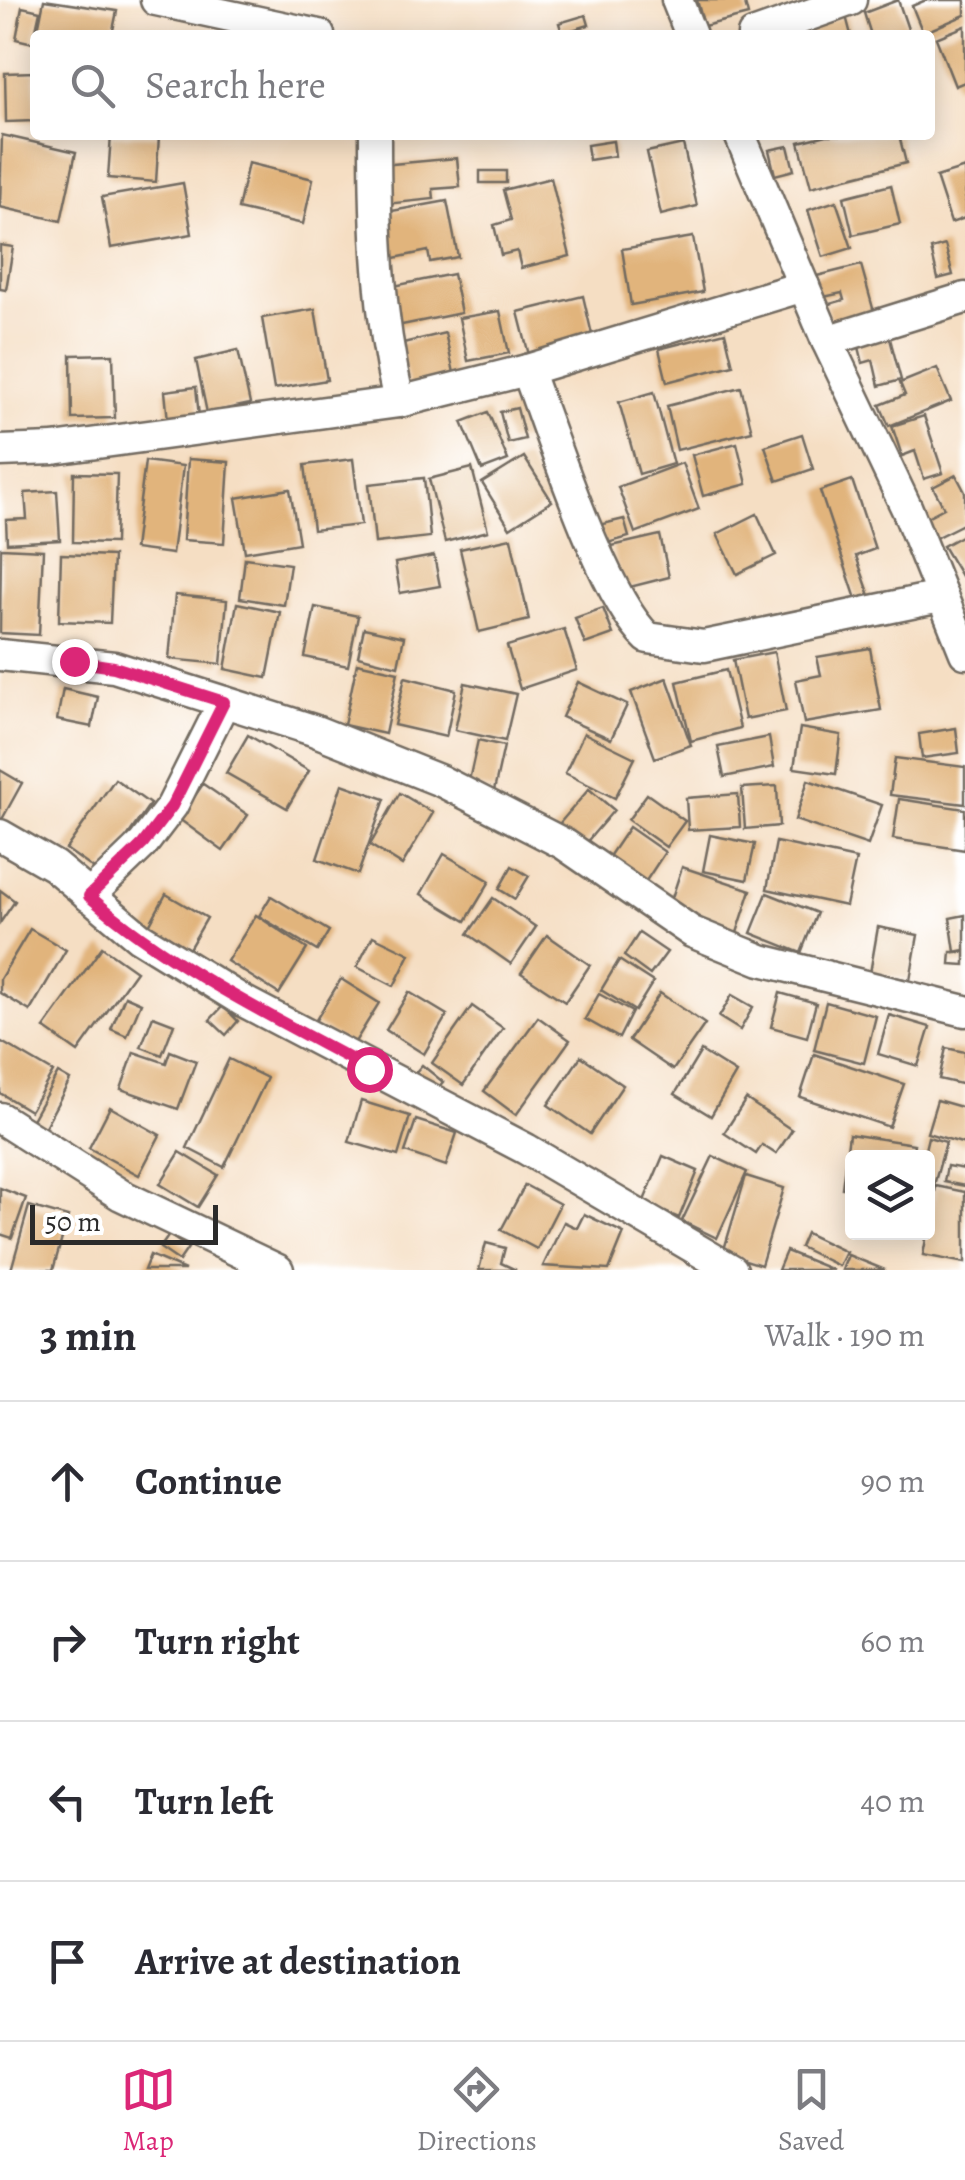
<!DOCTYPE html>
<meta charset="utf-8">
<style>
body{margin:0;font-family:Alegreya,serif;background:#f7f7f7;color:#2b2b33}
.controls{position:absolute;right:30px;bottom:30px;display:grid;overflow:hidden;border-radius:10px;box-shadow:0 5px 25px #0003}
.controls button{width:90px;height:90px;display:grid;place-items:center;padding:0;border:0;border-bottom:2px solid #e1e1e2;background:#fff;color:#2b2b33;font:50px sans-serif}
.scale{position:absolute;left:30px;bottom:25px;width:188px;box-sizing:border-box;padding-left:10px;border:5px solid #2b2b2b;border-top:0;font-size:28px;line-height:35px;white-space:nowrap;color:#2b2b2b;-webkit-text-stroke:8px #fff;paint-order:stroke}
.stop{position:absolute;width:30px;height:30px;margin:-22px;border:8px solid #db2777;border-radius:50%;background:#fff}
.stop.end{background:#db2777;border-color:#fff;box-shadow:0 2px 10px #0008}
.list{margin:0;padding:0;list-style:none}
h2{display:flex;justify-content:space-between;align-items:center;height:130px;margin:0;padding:0 40px;font-size:42px}
h2 small{font-size:32px;font-weight:400;color:#7c7c81}
.list li{display:grid;grid-template-columns:65px 1fr auto;gap:30px;align-items:center;box-sizing:border-box;height:160px;padding:0 40px;border-top:2px solid #e1e1e2}
.list b{display:block;font-size:38px;white-space:nowrap}
.list em{font-size:32px;font-style:normal;color:#7c7c81}
.icon{flex:none;width:55px;height:55px;fill:none;stroke:currentColor;stroke-width:2;stroke-linecap:round;stroke-linejoin:round}
.map{position:relative;flex:none;width:965px;height:1270px;overflow:hidden}
.search{position:absolute;background:#fff;box-shadow:0 5px 25px #0003;left:30px;right:30px;top:30px;height:110px;display:flex;align-items:center;gap:25px;box-sizing:border-box;padding:0 35px;border-radius:10px;color:#7c7c81;font-size:38px}
.sheet{height:770px;background:#fff}
nav{display:flex;justify-content:space-around;align-items:center;box-sizing:border-box;height:140px;border-top:2px solid #e1e1e2;background:#fff;font-size:28px;color:#7c7c81}
nav a{display:grid;justify-items:center;gap:5px}
nav .on{color:#db2777}
.map>svg:first-child{display:block}
</style>
<div class="map">
<svg width="965" height="1270" viewBox="0 0 965 1270">
<rect width="100%" height="100%" fill="#fff"/>
<filter id="ink" filterUnits="userSpaceOnUse"><feTurbulence type="fractalNoise" baseFrequency=".01" numOctaves="2"/><feDisplacementMap in="SourceGraphic" scale="20" xChannelSelector="R" yChannelSelector="G"/><feConvolveMatrix kernelMatrix="1 2 1 2 8 2 1 2 1" color-interpolation-filters="sRGB"/></filter>
<filter id="wash" filterUnits="userSpaceOnUse"><feTurbulence type="fractalNoise" baseFrequency=".0048" numOctaves="4" result="noise"/><feDisplacementMap in="SourceGraphic" scale="40" xChannelSelector="R" yChannelSelector="G"/><feGaussianBlur stdDeviation="2.25" result="paint"/><feColorMatrix in="noise" values="0 0 0 0 0 0 0 0 0 0 0 0 0 0 0 0 0 1.4 0 .05"/><feComposite in="paint" operator="in"/></filter>
<g filter="url(#wash)">
<rect width="100%" height="100%" fill="#f5dec3"/>
<g id="blocks">
<g fill="#e1b47c">
<polygon points="44,0 117,11 112,35 37,35"/>
<polygon points="697,0 744,0 748,15 704,26"/>
<polygon points="898,0 910,35 871,35 864,13"/>
<polygon points="926,0 965,0 965,15 923,33 912,6"/>
<polygon points="22,7 40,11 33,43 16,39"/>
<polygon points="586,15 589,25 562,33 559,23"/>
<polygon points="846,16 851,35 779,35"/>
<polygon points="965,26 965,82 955,86 936,38"/>
<polygon points="35,72 35,121 6,122 5,73"/>
<polygon points="2,135 76,152 61,221 0,207"/>
<polygon points="111,135 159,136 156,182 108,178"/>
<polygon points="827,135 899,135 906,163 811,187 799,142"/>
<polygon points="613,141 615,156 589,160 587,145"/>
<polygon points="683,144 697,206 661,215 647,152"/>
<polygon points="788,146 794,170 775,175 769,150"/>
<polygon points="457,158 460,187 433,189 434,199 386,204 382,165"/>
<polygon points="248,163 313,179 303,224 238,209"/>
<polygon points="965,168 965,218 951,223 936,177"/>
<rect x="480" y="171" width="26" height="12"/>
<polygon points="551,178 570,256 521,268 517,251 501,255 494,225 511,220 503,190"/>
<polygon points="183,183 192,234 111,248 102,197"/>
<polygon points="891,185 900,224 853,235 844,197"/>
<polygon points="447,201 458,257 430,262 428,251 390,259 381,213"/>
<polygon points="836,201 852,248 823,257 808,210"/>
<polygon points="693,237 703,292 631,305 622,249"/>
<polygon points="0,245 13,247 6,290 0,289"/>
<polygon points="945,245 953,275 938,279 931,249"/>
<polygon points="861,265 874,312 831,324 826,305 844,300 842,293 819,298 813,277"/>
<polygon points="453,274 461,313 392,327 384,288"/>
<polygon points="583,296 594,343 530,359 518,312"/>
<polygon points="315,309 327,380 274,389 262,318"/>
<polygon points="500,311 509,353 468,361 459,318"/>
<polygon points="888,331 901,380 879,386 873,360 863,363 857,339"/>
<polygon points="725,332 733,365 667,382 659,349"/>
<polygon points="445,333 457,386 411,396 399,344"/>
<polygon points="238,350 250,404 207,413 196,360"/>
<polygon points="113,354 115,418 72,419 71,355"/>
<polygon points="937,368 951,401 889,426 880,405 905,395 900,383"/>
<polygon points="196,387 199,417 168,421 165,391"/>
<polygon points="741,387 752,431 677,450 667,406"/>
<polygon points="654,392 673,464 639,474 619,402"/>
<polygon points="517,408 525,439 508,443 500,412"/>
<polygon points="488,412 508,460 482,470 462,422"/>
<polygon points="924,416 943,473 924,479 915,451 902,456 892,426"/>
<polygon points="802,434 813,469 777,481 765,446"/>
<polygon points="737,443 747,484 703,496 692,455"/>
<polygon points="524,457 552,501 510,528 482,483"/>
<polygon points="188,459 229,462 224,543 183,540"/>
<polygon points="353,459 361,525 313,530 305,465"/>
<polygon points="145,461 183,466 172,554 134,549"/>
<polygon points="682,463 699,509 635,533 618,487"/>
<polygon points="472,468 488,531 445,542 429,479"/>
<polygon points="74,473 117,474 115,543 73,542"/>
<polygon points="956,475 965,492 965,523 933,539 923,519 944,508 933,487"/>
<polygon points="424,478 430,537 375,543 369,484"/>
<polygon points="852,480 875,549 856,556 873,604 859,608 820,491"/>
<polygon points="290,489 299,543 245,552 236,498"/>
<polygon points="57,491 60,540 7,543 6,520 27,519 25,493"/>
<polygon points="757,514 776,555 737,574 717,534"/>
<polygon points="624,519 629,537 604,544 599,525"/>
<polygon points="965,534 965,574 961,576 943,546"/>
<polygon points="660,535 669,577 622,589 612,546"/>
<polygon points="511,538 529,620 479,632 460,549"/>
<polygon points="1,548 43,550 39,635 0,633"/>
<polygon points="61,554 113,556 110,623 59,621"/>
<polygon points="434,556 440,586 400,593 395,563"/>
<polygon points="245,558 290,564 284,605 240,598"/>
<polygon points="175,595 227,600 221,664 169,659"/>
<polygon points="237,603 280,612 267,678 225,669"/>
<polygon points="315,607 358,616 348,666 305,657"/>
<polygon points="603,608 613,634 585,644 575,618"/>
<polygon points="364,628 404,637 398,666 358,656"/>
<polygon points="564,629 577,670 520,689 507,646"/>
<polygon points="870,648 881,710 804,723 796,680 821,675 817,657"/>
<polygon points="774,652 786,711 745,719 733,660"/>
<polygon points="357,663 398,672 385,734 344,725"/>
<polygon points="726,670 740,728 691,741 677,682"/>
<polygon points="405,677 456,690 446,737 394,725"/>
<polygon points="667,678 691,745 655,758 631,692"/>
<polygon points="578,682 627,705 611,739 562,717"/>
<polygon points="465,683 516,694 505,741 455,730"/>
<polygon points="63,689 98,697 92,727 57,720"/>
<polygon points="800,728 841,735 836,774 794,768"/>
<polygon points="956,728 959,753 922,758 919,734"/>
<polygon points="584,733 635,758 615,798 565,773"/>
<polygon points="248,735 309,771 287,808 226,773"/>
<polygon points="769,737 774,767 724,777 718,747"/>
<polygon points="478,740 504,746 494,791 468,785"/>
<polygon points="895,758 965,767 965,804 890,795"/>
<polygon points="0,770 22,783 0,823"/>
<polygon points="115,779 150,804 101,874 66,849"/>
<polygon points="808,780 882,805 868,845 795,820"/>
<polygon points="203,784 248,815 223,851 179,819"/>
<polygon points="342,784 385,799 358,874 317,859"/>
<polygon points="777,786 779,826 745,829 742,788"/>
<polygon points="589,789 614,810 578,852 553,831"/>
<polygon points="400,793 433,813 402,865 370,845"/>
<polygon points="647,794 685,821 666,847 628,820"/>
<polygon points="738,794 740,827 688,830 686,798"/>
<polygon points="899,799 965,809 965,850 893,839"/>
<polygon points="629,827 665,852 642,887 606,861"/>
<polygon points="710,835 755,844 747,880 703,871"/>
<polygon points="776,842 856,859 846,906 767,889"/>
<polygon points="444,854 490,881 466,921 421,894"/>
<polygon points="512,866 529,876 515,899 499,889"/>
<polygon points="682,867 751,890 736,936 667,913"/>
<polygon points="0,890 15,901 0,923"/>
<polygon points="767,893 817,913 801,953 751,933"/>
<polygon points="166,894 207,918 186,954 146,931"/>
<polygon points="271,896 329,931 317,951 259,916"/>
<polygon points="493,898 536,927 511,964 468,934"/>
<polygon points="256,915 307,949 279,994 227,961"/>
<polygon points="965,915 965,950 955,952 950,918"/>
<polygon points="878,927 918,935 910,980 870,973"/>
<polygon points="30,929 66,950 30,1011 0,993 0,979"/>
<polygon points="639,933 667,952 650,975 624,956"/>
<polygon points="547,935 590,965 565,1002 521,973"/>
<polygon points="373,936 410,954 394,986 357,967"/>
<polygon points="102,947 136,971 78,1052 44,1028"/>
<polygon points="951,952 965,952 965,965 950,964"/>
<polygon points="619,960 653,982 635,1011 601,990"/>
<polygon points="341,979 379,1003 352,1047 314,1023"/>
<polygon points="409,992 447,1015 424,1054 386,1030"/>
<polygon points="660,993 705,1024 673,1070 629,1040"/>
<polygon points="780,993 816,1003 807,1037 771,1027"/>
<polygon points="599,994 632,1012 619,1038 585,1019"/>
<polygon points="732,995 753,1007 740,1030 719,1017"/>
<polygon points="125,996 141,1003 127,1036 111,1029"/>
<polygon points="826,1002 876,1016 864,1063 814,1050"/>
<polygon points="223,1006 238,1021 226,1035 210,1020"/>
<polygon points="472,1006 503,1028 463,1085 432,1063"/>
<polygon points="889,1015 930,1027 918,1066 878,1054"/>
<polygon points="153,1016 174,1024 162,1055 141,1047"/>
<polygon points="538,1017 570,1040 516,1115 484,1091"/>
<polygon points="0,1041 53,1072 30,1111 0,1093"/>
<polygon points="946,1048 965,1052 965,1085 939,1079"/>
<polygon points="170,1051 196,1061 178,1109 121,1089 134,1052 166,1063"/>
<polygon points="701,1051 736,1073 711,1116 675,1094"/>
<polygon points="814,1054 904,1084 889,1127 800,1097"/>
<polygon points="581,1056 623,1085 590,1134 548,1105"/>
<polygon points="229,1059 267,1078 224,1167 187,1148"/>
<polygon points="422,1065 443,1082 429,1098 408,1081"/>
<polygon points="58,1073 70,1080 42,1132 29,1125"/>
<polygon points="746,1099 792,1130 776,1154 762,1145 756,1154 724,1133"/>
<polygon points="937,1100 965,1108 965,1144 927,1133"/>
<polygon points="361,1101 410,1116 398,1156 349,1142"/>
<polygon points="110,1107 160,1135 139,1175 89,1148"/>
<polygon points="416,1120 457,1133 446,1166 405,1152"/>
<polygon points="849,1134 914,1144 912,1158 852,1158 852,1189 842,1188"/>
<polygon points="928,1137 946,1142 929,1203 928,1158 923,1158"/>
<polygon points="180,1152 218,1175 198,1207 160,1184"/>
<polygon points="663,1156 698,1171 679,1218 643,1203"/>
<polygon points="713,1156 747,1172 717,1238 682,1221"/>
<polygon points="947,1166 965,1169 965,1186 944,1182"/>
<polygon points="746,1176 784,1188 761,1265 723,1253"/>
<polygon points="525,1185 560,1204 537,1249 501,1230"/>
<polygon points="936,1186 965,1192 965,1263 923,1255"/>
<polygon points="0,1188 26,1198 12,1238 0,1234"/>
<polygon points="29,1206 68,1217 53,1270 11,1270"/>
<polygon points="584,1214 624,1233 609,1270 543,1266 564,1222 577,1228"/>
<polygon points="806,1233 846,1252 839,1266 800,1247"/>
<polygon points="169,1235 188,1248 179,1261 160,1248"/>
<polygon points="486,1243 505,1248 501,1263 516,1270 479,1270"/>
<polygon points="786,1251 833,1270 778,1270"/>
<polygon points="150,1255 185,1270 144,1270"/>
<polygon points="848,1255 885,1270 842,1270"/>
</g>
</g>
</g>
<g filter="url(#ink)">
<use href="#blocks" fill-opacity="0" stroke="#726a60" stroke-width="2.5"/>
<g fill="none" stroke-linecap="round" stroke-linejoin="round">
<g stroke="#726a60" stroke-width="35">
<g id="minor">
<polyline points="156,0 319,35"/>
<polyline points="677,0 691,35"/>
<polyline points="753,35 851,0"/>
<path d="M375,135C375,230 378,310 399,402"/>
<polyline points="740,135 827,341 907,509 965,653"/>
<polyline points="827,341 965,298"/>
<path d="M527,370C551,433 602,596 648,638L704,646L940,597"/>
<polyline points="0,451 53,449 399,402 527,370 804,286"/>
<polyline points="0,655 114,667 313,730 441,781 564,844 692,932 761,960 965,1011"/>
<polyline points="0,835 54,866 139,937 243,1001 526,1149 732,1270"/>
<polyline points="89,896 143,844 172,806 224,702"/>
<polyline points="0,1118 121,1195 278,1270"/>
</g>
</g>
<use href="#minor" stroke="#fff" stroke-width="30"/>
</g>
</g>
<g fill="none" stroke-linecap="round" stroke-linejoin="round" filter="url(#ink)">
<path stroke="#db2777" stroke-width="12" d="M74,661L114,667L224,702L172,806L143,844L89,896C171,968 273,1017 369,1069"/>
</g>
</svg>
<div class="controls">
<button><svg class="icon" aria-label="layers" viewBox="0 0 24 24"><path d="M12 4l9 5-9 5-9-5zM3 14l9 5 9-5"/></svg></button>
</div>
<div class="scale">50 m</div>
<div class="stop" style="left:369px;top:1069px"></div>
<div class="stop end" style="left:74px;top:661px"></div>
<div class="search"><svg class="icon" aria-label="search" viewBox="0 0 24 24"><circle cx="10" cy="10" r="6"/><path d="M15 15l6 6"/></svg>Search here</div>
</div>
<section class="sheet">
<h2>3 min<small>Walk · 190 m</small></h2>
<ul class="list">
<li><svg class="icon" aria-label="ahead" viewBox="0 0 24 24"><path d="M12 20V5M6 11l6-6 6 6"/></svg><div><b>Continue</b></div><em>90 m</em></li>
<li><svg class="icon" aria-label="right" viewBox="0 0 24 24"><path d="M7 20v-9h11M14 6l5 5-5 5"/></svg><div><b>Turn right</b></div><em>60 m</em></li>
<li><svg class="icon" aria-label="left" viewBox="0 0 24 24"><path d="M17 20v-9H6M10 6l-5 5 5 5"/></svg><div><b>Turn left</b></div><em>40 m</em></li>
<li><svg class="icon" aria-label="arrive" viewBox="0 0 24 24"><path d="M6 21V4h12l-3 4 3 4H6"/></svg><div><b>Arrive at destination</b></div></li>
</ul>
</section>
<nav>
<a class="on"><svg class="icon" aria-label="map" viewBox="0 0 24 24"><path d="M3 6l6-2 6 2 6-2v14l-6 2-6-2-6 2zM9 4v14M15 6v14"/></svg>Map</a>
<a><svg class="icon" aria-label="directions" viewBox="0 0 24 24"><path d="M12 3l9 9-9 9-9-9zM9 14v-3h6M13 9l2 2-2 2"/></svg>Directions</a>
<a><svg class="icon" aria-label="saved" viewBox="0 0 24 24"><path d="M7 4h10v16l-5-4-5 4z"/></svg>Saved</a>
</nav>
